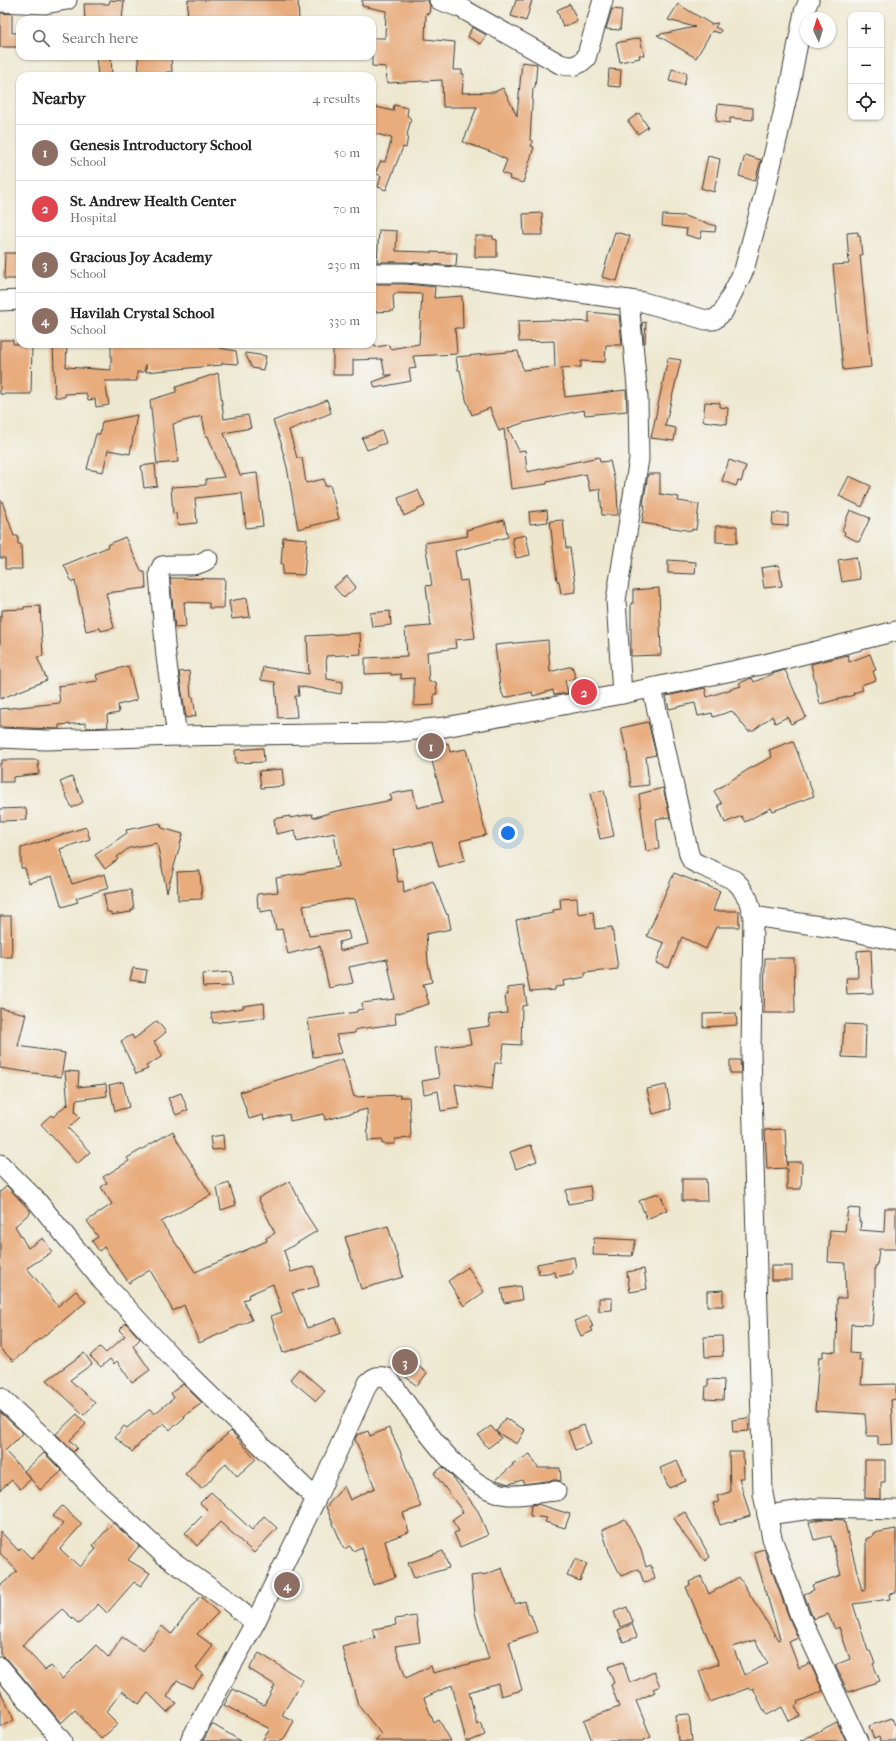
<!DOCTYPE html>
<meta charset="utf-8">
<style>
body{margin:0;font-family:"IM FELL French Canon",serif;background:#f6f6f6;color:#222}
.controls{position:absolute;right:12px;top:12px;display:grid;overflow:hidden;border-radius:8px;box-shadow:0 1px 3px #0004}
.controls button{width:36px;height:36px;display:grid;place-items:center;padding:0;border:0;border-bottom:1px solid #e0e0e0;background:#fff;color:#222;font:20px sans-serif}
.compass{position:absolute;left:800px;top:12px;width:36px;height:36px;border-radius:50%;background:#fff;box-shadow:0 1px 3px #0004;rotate:356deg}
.you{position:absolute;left:508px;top:833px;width:14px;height:14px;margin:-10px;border:3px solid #fff;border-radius:50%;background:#1a73e8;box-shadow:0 0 0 6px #1a73e833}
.badge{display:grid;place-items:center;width:26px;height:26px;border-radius:50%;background:#7c3aed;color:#fff;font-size:13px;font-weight:700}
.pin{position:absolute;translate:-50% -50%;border:2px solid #fff;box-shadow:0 1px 4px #0006}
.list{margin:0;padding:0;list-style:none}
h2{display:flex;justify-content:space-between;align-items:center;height:52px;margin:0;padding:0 16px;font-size:17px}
h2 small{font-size:13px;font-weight:400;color:#767676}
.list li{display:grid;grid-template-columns:26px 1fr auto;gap:12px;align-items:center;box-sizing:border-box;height:56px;padding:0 16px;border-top:1px solid #e0e0e0}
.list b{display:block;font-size:15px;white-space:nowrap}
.list p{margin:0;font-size:13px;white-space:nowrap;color:#767676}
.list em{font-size:13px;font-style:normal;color:#767676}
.icon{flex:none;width:22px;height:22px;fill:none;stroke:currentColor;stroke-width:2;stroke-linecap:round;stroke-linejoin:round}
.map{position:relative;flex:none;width:896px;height:1741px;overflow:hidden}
.search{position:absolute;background:#fff;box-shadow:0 1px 3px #0004;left:16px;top:16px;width:360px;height:44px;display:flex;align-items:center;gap:10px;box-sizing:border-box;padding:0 14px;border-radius:12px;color:#767676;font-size:15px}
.panel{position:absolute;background:#fff;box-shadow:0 1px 3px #0004;left:16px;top:72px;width:360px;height:276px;border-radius:12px}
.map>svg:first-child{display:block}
</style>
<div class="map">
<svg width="896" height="1741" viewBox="0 0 896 1741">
<rect width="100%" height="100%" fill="#f6f6f2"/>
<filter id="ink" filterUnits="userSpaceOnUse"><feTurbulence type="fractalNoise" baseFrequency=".025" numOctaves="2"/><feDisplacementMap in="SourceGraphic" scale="8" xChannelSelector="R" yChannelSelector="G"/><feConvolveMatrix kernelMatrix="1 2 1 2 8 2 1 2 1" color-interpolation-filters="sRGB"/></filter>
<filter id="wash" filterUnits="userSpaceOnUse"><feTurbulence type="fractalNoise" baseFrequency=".012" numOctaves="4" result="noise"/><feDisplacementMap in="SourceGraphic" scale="16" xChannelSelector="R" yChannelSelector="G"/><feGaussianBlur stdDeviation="0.9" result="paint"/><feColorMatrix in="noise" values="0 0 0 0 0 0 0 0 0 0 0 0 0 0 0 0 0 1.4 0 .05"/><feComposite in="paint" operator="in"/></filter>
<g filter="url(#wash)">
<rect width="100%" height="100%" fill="#eee8d0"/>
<g id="blocks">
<g fill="#e8ac7d" fill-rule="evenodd">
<polygon points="110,0 124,1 122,20 85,20 84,4 109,4"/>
<polygon points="188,0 298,0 299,20 187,20"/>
<polygon points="362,0 428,0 430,6 429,14 426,13 425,39 455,42 453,70 462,70 462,74 464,74 462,93 494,92 503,88 517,116 522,62 537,64 535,88 533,88 530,140 533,141 531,146 534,147 523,183 509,179 510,176 502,173 507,160 491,152 463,142 477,107 443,107 442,80 387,83 386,67 372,66 372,38 385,38 386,11 362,6"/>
<polygon points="516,0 532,0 526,21 511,16"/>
<polygon points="570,4 577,21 563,27 557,10"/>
<polygon points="678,4 711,24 718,23 715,27 721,30 720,33 712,31 696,58 657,35 695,27 668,20"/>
<polygon points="612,9 622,10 620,30 606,29"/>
<polygon points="0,13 12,14 12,33 20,33 20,47 0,47"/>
<polygon points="472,27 486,35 481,44 468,37"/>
<polygon points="640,38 644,55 639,55 640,58 620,62 616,43"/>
<polygon points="96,56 111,56 112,76 98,76"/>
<polygon points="138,56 171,56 172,72 166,72 166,76 139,76"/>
<polygon points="609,69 621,70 620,87 608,86"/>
<polygon points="672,69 687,73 684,85 669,81"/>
<polygon points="718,104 753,108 753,120 730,118 730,123 716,121"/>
<polygon points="394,105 408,108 407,115 411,119 407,135 408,136 406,148 403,147 386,190 378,187 381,176 375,173 381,161 385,162 392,138 372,133 372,106 393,111"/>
<polygon points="639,113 648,127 638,134 628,121"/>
<polygon points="745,155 761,160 755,181 739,176"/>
<polygon points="708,156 720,159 714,192 701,188"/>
<polygon points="542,213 543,235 524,235 523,214"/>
<polygon points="663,215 684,216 716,226 715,232 702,231 700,239 686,235 687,229 662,226"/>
<polygon points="379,230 397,231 396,251 457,253 456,266 407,262 377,262"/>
<polygon points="615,232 630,236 617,281 602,277"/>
<polygon points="858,232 858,236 860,236 862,255 860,255 871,367 843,370 833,265 849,264 847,233"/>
<polygon points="475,236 493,236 493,239 497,240 497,257 475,257"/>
<polygon points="5,253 18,253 16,279 4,279"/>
<polygon points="372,284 406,284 435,287 434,298 462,296 463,328 455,328 457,354 413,356 416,368 409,369 411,381 375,388 373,382 392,375 385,375 382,359 353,360 353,375 333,375 333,345 374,344 375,347 389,345 390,349 419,344 422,294 395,293 395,295 393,295 394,311 372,312"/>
<polygon points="589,312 619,315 622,345 606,345 605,362 581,361 581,367 561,368 565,397 626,390 627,411 585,415 584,410 523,423 508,428 519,451 525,450 527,472 599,457 600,462 610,461 617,491 618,515 602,515 600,489 590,491 586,474 547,482 547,484 511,489 504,429 499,431 490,408 472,415 466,399 460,370 458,370 456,357 518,351 523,370 555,367 554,341 519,342 518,321 553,320 589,322"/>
<polygon points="646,322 645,343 644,343 642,323"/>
<polygon points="0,340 13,340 13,344 32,344 31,394 0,394"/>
<polygon points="53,344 67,344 66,367 111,370 111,344 149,344 149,347 169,344 221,344 220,348 236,351 238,364 222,363 222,365 146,372 146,364 144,372 137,372 137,381 105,381 109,405 96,407 95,399 88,400 86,393 65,394 65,397 55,397"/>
<polygon points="245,353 266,356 263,370 252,368"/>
<polygon points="668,358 681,360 665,426 676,428 674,441 651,438"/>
<polygon points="218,373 224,419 248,415 251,428 224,433 240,475 257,473 263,526 246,528 242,493 195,498 197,523 177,525 176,513 173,514 171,487 206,485 206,479 224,477 208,436 206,436 202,416 173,424 178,462 157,464 150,400 176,392 176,387"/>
<polygon points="327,400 331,413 289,430 297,458 302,458 306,483 324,479 325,486 330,485 339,519 298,529 287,467 281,445 282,445 273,421"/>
<polygon points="705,402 720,403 720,407 728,408 727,424 703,421"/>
<polygon points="137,415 130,454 108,450 103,472 87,469 96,434 100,434 102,422"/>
<polygon points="382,431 386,443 367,450 362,438"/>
<polygon points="729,460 746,466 741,482 738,481 736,486 722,481"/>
<polygon points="155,464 157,486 144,488 141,466"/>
<polygon points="648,474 660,474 660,494 679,497 678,501 699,504 696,530 692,529 692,531 642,523 645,505 643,505"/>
<polygon points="849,476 871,486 862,507 839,496"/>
<polygon points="418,490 425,506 404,516 398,498"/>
<polygon points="0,501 2,501 14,536 18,536 18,544 21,544 22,569 5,569 5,558 0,558"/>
<polygon points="547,510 548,522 530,524 529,512"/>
<polygon points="850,510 870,518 859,542 844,535 845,532 842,530"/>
<polygon points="773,513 788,513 788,526 772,525"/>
<polygon points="504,520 508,537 455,551 460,581 467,580 475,638 455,640 456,648 427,652 429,682 436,682 437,694 434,694 434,705 414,706 414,678 401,679 401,674 391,675 391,673 365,674 365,658 407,656 405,628 431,626 426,586 432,585 425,543 468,536 466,530"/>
<polygon points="563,520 566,548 570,548 576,592 561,594 559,581 557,581 550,521"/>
<polygon points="716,526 737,526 737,543 716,542"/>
<polygon points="526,535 530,555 516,558 512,538"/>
<polygon points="125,537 142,572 145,572 146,588 106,593 114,628 101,631 100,628 86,631 75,581 72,582 64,565 108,547 107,545"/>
<polygon points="283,537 307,539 304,575 282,574 283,564 281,564"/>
<polygon points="856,557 860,579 842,582 838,560"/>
<polygon points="668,560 696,562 695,574 668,573"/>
<polygon points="779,565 782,586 764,588 761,568"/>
<polygon points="347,576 356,587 344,598 334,587"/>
<polygon points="170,578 225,579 224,608 209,608 209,603 184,602 186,627 175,628"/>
<polygon points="659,588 661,655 631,656 631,603 633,603 633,590"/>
<polygon points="247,598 250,617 232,619 229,601"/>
<polygon points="40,606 43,656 37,657 47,680 0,699 0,616 2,616 2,610 24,609 24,607"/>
<polygon points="390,611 391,625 372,627 370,613"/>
<polygon points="360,633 361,654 326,656 327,679 343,682 341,694 298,686 299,696 295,696 297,717 278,718 275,682 261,680 263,667 309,674 307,636"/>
<polygon points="548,640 550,672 572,666 576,678 565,681 568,693 554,695 553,690 533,696 532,692 504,698 500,687 495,645"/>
<polygon points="870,654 876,670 873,671 876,680 861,685 863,690 853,693 854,695 820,704 811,664 848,655 849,662"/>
<polygon points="128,666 137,700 118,705 119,713 107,715 108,727 86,728 86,723 59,725 59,729 0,727 0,709 60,703 58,686 98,681 96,675"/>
<polygon points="785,670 806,717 791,724 787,717 775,723 772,716 753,731 748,731 732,711 713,717 712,713 698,716 695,703 669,709 666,696 705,688 707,697 741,686 739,683 752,678 754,682 775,673"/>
<polygon points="189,671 191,697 193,697 196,716 186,718 179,672"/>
<polygon points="648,722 656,755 646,757 649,785 631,787 627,753 621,728"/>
<path d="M443,738L444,744L448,743L450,752L466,749L486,835L460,841L465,860L439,867L432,842L393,850L398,882L403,881L404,893L433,881L447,915L448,914L451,929L426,934L428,963L432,982L423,984L429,1004L395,1014L396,1024L358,1029L355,1030V1033L336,1035L342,1053L313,1057L308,1019L357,1012V1010L363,1009L362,1003L395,999L387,959L349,967L353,983L329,988L320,946L288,954L282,929L276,930L272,910L260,912V908H258L257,894L278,892L276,878L339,867L334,833L297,841L295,830L276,834L274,819L290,816V818L312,814L313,818L332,812L392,800L390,794L413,790L417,808L443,802L431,757L428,740ZM348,899V900L355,899L368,944L340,951L339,942L350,939L348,931L309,936L303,906Z"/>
<polygon points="793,741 814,796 773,811 771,808 745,822 741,816 725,823 718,805 722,804 714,791 749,769 772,757 769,750"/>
<polygon points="263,748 264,762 236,763 235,750"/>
<polygon points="2,760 38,760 39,774 13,777 13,782 0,782 0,763 2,763"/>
<polygon points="282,769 284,786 261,788 259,771"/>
<polygon points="72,777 83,802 72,808 60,782"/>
<polygon points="663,788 670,817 656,819 659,849 646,851 639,794"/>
<polygon points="604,790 614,836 600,839 590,793"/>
<polygon points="26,808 27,820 0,821 0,809"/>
<polygon points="160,823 162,828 183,834 167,892 157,843 129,848 117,857 118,859 105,869 95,855 127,833 126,830"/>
<polygon points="86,827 90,839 60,849 72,884 105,874 109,888 76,898 78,902 62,907 52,876 29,883 25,868 21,868 21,848"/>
<polygon points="200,871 202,899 178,900 177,872"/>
<polygon points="674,873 720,891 713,911 739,911 739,927 716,927 706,949 682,937 669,968 656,963 664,943 647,936"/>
<polygon points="126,890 131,890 134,909 131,910 131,912 111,915 111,912 107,912 104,894"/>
<polygon points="577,898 578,914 593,912 595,929 612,927 618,969 585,973 585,977 563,981 564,986 555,987 555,990 530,992 516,920 553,913 553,910 561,909 560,899"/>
<polygon points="0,916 11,916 12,957 0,957"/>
<polygon points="871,950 873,993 847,994 846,978 858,978 857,951"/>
<polygon points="765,958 794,958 795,1013 764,1013"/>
<polygon points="133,968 147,970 145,982 130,980"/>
<polygon points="231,972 232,986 203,987 202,974"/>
<polygon points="524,986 527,1005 522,1006 521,1045 504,1044 501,1063 495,1063 492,1089 455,1084 459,1108 441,1111 438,1091 424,1094 422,1081 439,1078 435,1048 471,1044 468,1029 490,1026 489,1015 507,1013 505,995 508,995 507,988"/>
<polygon points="264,1003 265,1017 213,1023 211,1013 243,1008 243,1006"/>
<polygon points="0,1008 26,1014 18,1046 65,1053 61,1077 0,1068"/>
<polygon points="736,1013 737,1025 703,1027 703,1014"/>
<polygon points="157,1021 166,1032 154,1042 163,1056 146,1066 148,1069 136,1074 121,1041 132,1035 134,1039"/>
<polygon points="844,1024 866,1025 865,1058 842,1057"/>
<polygon points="343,1059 354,1097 400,1095 400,1097 409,1097 411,1138 395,1139 395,1144 382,1144 382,1140 368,1141 367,1109 325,1120 324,1114 290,1121 289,1114 264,1120 263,1115 249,1119 240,1092"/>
<polygon points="730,1060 740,1060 741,1073 730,1073"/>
<polygon points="65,1071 79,1072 78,1087 106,1084 107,1096 76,1100 75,1112 80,1117 68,1128 90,1152 77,1164 41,1124 51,1115 53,1117 67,1104 68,1106"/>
<polygon points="123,1082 129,1107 115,1111 109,1085"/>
<polygon points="666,1085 671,1109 653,1114 647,1089"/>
<polygon points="181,1093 188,1110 176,1115 168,1098"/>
<polygon points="785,1129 787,1166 787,1162 802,1162 801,1189 787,1189 787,1168 767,1169 765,1130"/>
<polygon points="173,1131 178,1142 211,1195 161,1222 179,1248 180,1248 195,1272 267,1241 266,1238 275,1233 258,1198 290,1181 306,1214 317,1231 284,1251 291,1272 314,1266 319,1286 292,1293 307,1328 336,1318 341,1333 283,1353 271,1316 282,1312 273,1284 248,1295 249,1298 243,1300 252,1320 199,1343 184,1305 173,1311 150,1270 129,1283 104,1247 99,1251 92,1241 98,1237 87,1221 112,1204 101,1187 107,1183 103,1177 129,1161 127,1158"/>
<polygon points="223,1135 224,1149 212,1150 210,1137"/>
<polygon points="531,1145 537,1161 516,1169 510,1152"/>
<polygon points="682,1179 706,1179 707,1201 682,1201"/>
<polygon points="229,1183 236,1205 221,1210 217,1187"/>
<polygon points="7,1186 31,1212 15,1226 28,1248 43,1238 52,1252 27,1268 58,1306 76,1291 86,1302 13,1361 0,1348 0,1192"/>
<polygon points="590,1186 592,1200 568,1204 566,1190"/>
<polygon points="655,1194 660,1194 667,1210 647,1219 639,1201"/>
<polygon points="848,1208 860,1209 859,1222 861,1222 860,1230 884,1232 885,1208 896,1208 896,1249 879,1249 877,1266 875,1266 875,1288 872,1325 851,1324 850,1353 860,1354 859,1360 863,1360 861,1385 896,1384 896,1399 891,1400 893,1444 878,1445 878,1436 867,1436 865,1414 815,1411 819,1357 823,1357 823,1351 836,1352 837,1298 846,1298 845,1263 828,1262 830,1230 845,1231"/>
<polygon points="388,1226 403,1277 361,1289 345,1237"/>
<polygon points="594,1238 636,1240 632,1256 593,1255"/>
<polygon points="574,1257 576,1268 573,1269 573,1273 571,1274 556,1277 555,1272 539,1274 537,1264"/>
<rect x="771" y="1266" width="21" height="14"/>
<polygon points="468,1267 484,1292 464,1306 448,1281"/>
<polygon points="644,1269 647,1289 630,1292 627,1272"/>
<polygon points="520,1286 522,1300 504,1303 501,1289"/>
<polygon points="723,1290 723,1306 707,1306 707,1291"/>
<polygon points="599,1298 612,1298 612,1310 599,1311"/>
<polygon points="588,1316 593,1327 591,1328 593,1331 581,1336 574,1321"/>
<polygon points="126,1323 140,1339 133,1346 150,1370 132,1383 117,1361 114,1364 110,1359 101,1367 90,1356 100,1347 106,1353 125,1336 119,1330"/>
<polygon points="722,1336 723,1356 705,1357 704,1337"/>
<polygon points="84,1353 92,1364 70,1380 95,1403 84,1415 47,1380"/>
<polygon points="404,1355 427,1373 417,1386 394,1367"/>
<polygon points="299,1369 325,1391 316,1401 290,1379"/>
<polygon points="708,1379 724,1380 723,1400 705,1399 706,1386 708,1386"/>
<polygon points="183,1384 202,1403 184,1416 185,1417 170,1430 164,1423 142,1441 132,1452 115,1437 124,1426 127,1428 150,1409 154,1414 174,1398 171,1393"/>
<polygon points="0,1412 23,1433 5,1451 31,1479 20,1489 12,1480 0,1490"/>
<polygon points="77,1414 86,1424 70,1440 77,1448 73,1452 56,1434"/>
<polygon points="505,1418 525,1430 517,1444 496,1432"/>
<polygon points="748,1418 749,1431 733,1432 732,1420"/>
<polygon points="584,1425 591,1444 575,1450 568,1431"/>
<polygon points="491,1426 501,1438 488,1448 478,1435"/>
<polygon points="389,1428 400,1451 421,1507 403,1513 409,1532 385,1541 395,1577 373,1585 362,1547 353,1551 350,1546 344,1549 326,1507 344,1486 350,1500 375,1488 355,1439 357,1435 368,1431 370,1436"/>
<polygon points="231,1431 256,1459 237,1476 226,1463 202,1489 185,1474 208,1450 209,1450"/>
<polygon points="729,1452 743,1452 744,1478 739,1478 750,1516 720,1525 713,1503 719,1502 717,1496 730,1492"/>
<polygon points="44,1453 62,1471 40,1490 24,1471"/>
<polygon points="530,1454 538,1468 560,1468 561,1481 555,1480 524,1484 522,1480 509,1484 496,1480 513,1465 512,1464"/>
<polygon points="865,1460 885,1460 885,1482 881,1482 881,1499 865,1498"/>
<polygon points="677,1461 686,1481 669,1488 660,1468"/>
<polygon points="443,1467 452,1476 478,1511 488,1535 460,1547 454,1533 459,1531 452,1520 463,1512 434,1473"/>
<polygon points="211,1492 252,1530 264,1516 277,1528 254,1553 220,1522 197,1546 185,1533 208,1510 200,1503"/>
<polygon points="537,1504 570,1514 565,1528 545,1522 547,1518 530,1516 531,1505"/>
<polygon points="62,1506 82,1524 60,1549 80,1567 96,1549 93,1545 113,1523 139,1546 128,1560 150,1573 141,1586 134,1582 107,1613 98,1604 79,1624 62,1609 22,1645 45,1670 51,1666 62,1679 96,1645 109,1658 122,1637 143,1651 162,1626 171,1634 200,1596 218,1613 197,1634 213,1646 196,1668 203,1674 192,1688 177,1680 167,1697 177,1703 167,1712 148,1693 139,1704 122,1691 106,1712 118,1724 101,1739 75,1710 61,1723 8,1660 0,1654 0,1586 17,1571 0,1553 0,1531 18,1550 21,1548 32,1559 63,1524 53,1516"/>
<polygon points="685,1512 710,1557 705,1561 685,1536 674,1518"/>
<polygon points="625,1519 640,1547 646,1567 651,1565 655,1579 644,1583 639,1569 621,1576 609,1552 602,1530"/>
<polygon points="821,1519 844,1520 862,1591 866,1590 866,1539 873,1536 873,1533 896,1529 896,1593 889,1594 890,1599 853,1604 868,1651 870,1651 875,1663 873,1664 880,1681 848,1692 835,1665 850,1659 839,1627 835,1629 828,1614 813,1619 804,1594 814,1590 812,1585 841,1575 831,1536 814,1540 809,1522"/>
<path d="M764,1549L790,1620L798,1638L789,1642L799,1668L810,1663L823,1691L797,1702L798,1704L795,1706L800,1716L789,1721L782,1707L766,1715L753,1688L750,1690L749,1688L710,1702L699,1671L719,1664L686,1587L690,1585L689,1582L701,1576L709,1594L739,1577L778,1640L780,1639L754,1552ZM755,1640L768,1664L744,1675L733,1647Z"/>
<polygon points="443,1551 449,1568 414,1578 408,1563"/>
<polygon points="575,1559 587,1564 580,1581 567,1576"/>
<polygon points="502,1568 515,1604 525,1601 529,1615 531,1615 537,1632 509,1642 522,1690 501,1696 498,1683 469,1692 477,1724 480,1722 485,1735 470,1741 466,1741 452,1685 424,1698 434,1723 439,1720 451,1741 375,1741 381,1734 358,1705 342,1647 375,1638 373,1629 396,1625 395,1619 416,1616 420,1642 395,1646 406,1678 431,1666 433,1673 489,1659 475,1613 471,1576 487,1574"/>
<polygon points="627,1607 633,1622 620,1627 614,1612"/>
<polygon points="632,1624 637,1637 623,1642 618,1630"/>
<polygon points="259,1653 303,1680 282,1715 294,1721 285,1737 281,1741 262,1741 270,1729 224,1705 233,1689 264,1705 275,1685 249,1669"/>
<polygon points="623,1662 630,1683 654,1672 660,1686 653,1689 655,1692 636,1701 651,1737 642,1741 592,1741 584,1720 619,1707 611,1685 614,1683 608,1667"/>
<polygon points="0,1690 14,1720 0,1727"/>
<polygon points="689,1714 692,1741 678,1741 676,1715"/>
<polygon points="892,1718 896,1728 896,1741 880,1741 879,1737 874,1739 869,1726"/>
<polygon points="837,1722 846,1741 800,1741"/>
<polygon points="212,1724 241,1741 203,1741"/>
</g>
</g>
</g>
<g filter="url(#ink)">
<use href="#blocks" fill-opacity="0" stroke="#3c3b37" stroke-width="1"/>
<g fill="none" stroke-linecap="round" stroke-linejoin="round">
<g stroke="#3c3b37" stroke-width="21">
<g id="minor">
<path d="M439,0L461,8L560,64C571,68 578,66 586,58L603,0"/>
<polyline points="0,2 45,4 67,0"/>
<polyline points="372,273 406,273 487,280 629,300 643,302 706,320 714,320 723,312 744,270 767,183 790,84 804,12 809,0"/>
<polyline points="0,301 20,300"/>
<polyline points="652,688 689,854 692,861 700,865 734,880 740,886 748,899 753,916 751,1053 763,1494 772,1538 800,1616 858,1741"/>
<polyline points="622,694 616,600 639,459 638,398 629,300"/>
<path d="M177,736L166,657L159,573L162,566C177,563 196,569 208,559"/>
<polyline points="0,738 46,740 177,736 387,733 445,727 622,694 765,664 896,631"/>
<polyline points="753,916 847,930 896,941"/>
<polyline points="0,1164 37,1201 103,1282 177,1363 316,1499 255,1623 190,1741"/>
<polyline points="0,1397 57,1450 96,1492 164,1555 226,1599 255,1623"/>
<path d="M316,1499L368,1383C375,1376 379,1375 388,1378C414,1413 461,1491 508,1495C521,1496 542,1492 556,1491"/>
<polyline points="767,1515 819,1508 896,1510"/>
<polyline points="0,1667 62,1741"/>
</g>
</g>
<use href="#minor" stroke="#fff" stroke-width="19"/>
</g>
</g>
</svg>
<div class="controls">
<button>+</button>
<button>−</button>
<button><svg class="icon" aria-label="locate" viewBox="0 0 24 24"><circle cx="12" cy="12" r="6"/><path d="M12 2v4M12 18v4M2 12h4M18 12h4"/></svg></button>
</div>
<svg class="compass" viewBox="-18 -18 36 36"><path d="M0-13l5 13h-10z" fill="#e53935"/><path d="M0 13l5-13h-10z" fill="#767676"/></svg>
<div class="you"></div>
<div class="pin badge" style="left:431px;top:746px;background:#8d6e63">1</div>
<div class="pin badge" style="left:584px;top:692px;background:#e0444e">2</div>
<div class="pin badge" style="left:405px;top:1362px;background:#8d6e63">3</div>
<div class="pin badge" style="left:287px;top:1585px;background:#8d6e63">4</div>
<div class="search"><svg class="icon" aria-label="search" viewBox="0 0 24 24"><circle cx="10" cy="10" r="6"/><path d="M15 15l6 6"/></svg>Search here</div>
<section class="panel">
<h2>Nearby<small>4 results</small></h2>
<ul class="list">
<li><span class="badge" style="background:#8d6e63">1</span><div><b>Genesis Introductory School</b><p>School</p></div><em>50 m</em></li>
<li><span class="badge" style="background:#e0444e">2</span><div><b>St. Andrew Health Center</b><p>Hospital</p></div><em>70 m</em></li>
<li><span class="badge" style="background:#8d6e63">3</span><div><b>Gracious Joy Academy</b><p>School</p></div><em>230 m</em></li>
<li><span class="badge" style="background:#8d6e63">4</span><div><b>Havilah Crystal School</b><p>School</p></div><em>330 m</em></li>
</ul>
</section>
</div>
